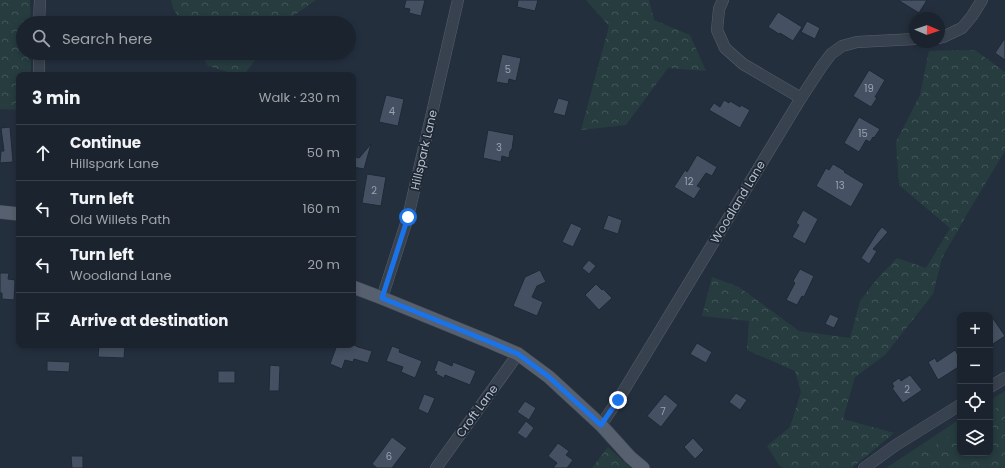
<!DOCTYPE html>
<meta charset="utf-8">
<style>
body{margin:0;font-family:Poppins,sans-serif;background:#282f3a;color:#f1f3f6}
.controls{position:absolute;right:12px;bottom:12px;display:grid;overflow:hidden;border-radius:8px;box-shadow:0 2px 6px #0003}
.controls button{width:36px;height:36px;display:grid;place-items:center;padding:0;border:0;border-bottom:1px solid #39404a;background:#1b232e;color:#f1f3f6;font:20px sans-serif}
.compass{position:absolute;left:909px;top:12px;width:36px;height:36px;border-radius:50%;background:#1b232e;box-shadow:0 2px 6px #0003;rotate:92deg}
.stop{position:absolute;width:12px;height:12px;margin:-9px;border:3px solid #1a73e8;border-radius:50%;background:#fff}
.stop.end{background:#1a73e8;border-color:#fff;box-shadow:0 1px 4px #0008}
.list{margin:0;padding:0;list-style:none}
h2{display:flex;justify-content:space-between;align-items:center;height:52px;margin:0;padding:0 16px;font-size:17px}
h2 small{font-size:13px;font-weight:400;color:#a0a4aa}
.list li{display:grid;grid-template-columns:26px 1fr auto;gap:12px;align-items:center;box-sizing:border-box;height:56px;padding:0 16px;border-top:1px solid #39404a}
.list b{display:block;font-size:15px;white-space:nowrap}
.list p{margin:0;font-size:13px;white-space:nowrap;color:#a0a4aa}
.list em{font-size:13px;font-style:normal;color:#a0a4aa}
.icon{flex:none;width:22px;height:22px;fill:none;stroke:currentColor;stroke-width:2;stroke-linecap:round;stroke-linejoin:round}
.map{position:relative;flex:none;width:1005px;height:468px;overflow:hidden}
.search{position:absolute;background:#1b232e;box-shadow:0 2px 6px #0003;left:16px;top:16px;width:340px;height:44px;display:flex;align-items:center;gap:10px;box-sizing:border-box;padding:0 14px;border-radius:22px;color:#a0a4aa;font-size:15px}
.panel{position:absolute;background:#1b232e;box-shadow:0 2px 6px #0003;left:16px;top:72px;width:340px;height:276px;border-radius:8px}
.map>svg:first-child{display:block}
</style>
<div class="map">
<svg width="1005" height="468" viewBox="0 0 1005 468">
<defs>
<pattern id="forest-crowns" width="20" height="18" patternUnits="userSpaceOnUse"><rect width="20" height="18" fill="#263c3f"/><path d="M2 6a3 3 0 1 1 6 0M12 15a3 3 0 1 1 6 0" fill="none" stroke="#435659"/></pattern>
</defs>
<rect width="100%" height="100%" fill="#242f3e"/>
<polygon fill="#263c3f" points="1005,391 1005,468 886,468 960,419 960,453 990,453 990,400"/>
<g fill="url(#forest-crowns)">
<polygon points="0,0 30,0 31,23 23,23 23,53 31,53 31,75 19,75 19,110 0,109"/>
<polygon points="171,0 316,0 283,23 182,23 173,8"/>
<polygon points="586,0 649,0 654,20 690,35 706,71 668,68 626,125 581,130 609,26"/>
<polygon points="975,50 1005,72 1005,151 967,214 942,258 933,294 885,355 855,377 843,419 894,433 852,468 783,468 779,465 767,446 790,427 801,392 795,371 747,350 749,321 702,316 712,277 739,287 799,331 850,338 860,301 876,280 897,258 926,268 950,228 899,185 896,142 920,95 929,51"/>
<polygon points="200,53 260,53 244,75 238,75 208,66"/>
<polygon points="1005,403 1005,468 898,468 960,430 960,453 990,453 990,412"/>
<polygon points="608,447 631,468 592,468"/>
</g>
<g fill="#455162" stroke="#1f2835">
<polygon points="406,0 425,0 421,16 409,13 410,9 404,8"/>
<polygon points="518,0 538,0 535,11 517,7"/>
<polygon points="898,0 927,0 919,13"/>
<polygon points="778,12 802,27 793,41 780,33 779,34 768,27"/>
<polygon points="807,21 820,28 815,39 801,32"/>
<polygon points="1005,38 1005,60 995,53"/>
<polygon points="502,54 521,58 516,81 509,79 508,84 496,82"/>
<polygon points="869,70 885,80 875,97 877,98 871,107 853,96"/>
<polygon points="386,95 404,99 398,126 379,122"/>
<polygon points="558,98 569,101 565,116 553,113"/>
<polygon points="724,100 729,103 730,101 740,107 741,105 750,110 740,128 709,110 714,103 720,107"/>
<polygon points="859,117 880,129 874,138 873,137 870,142 866,140 859,152 844,143"/>
<polygon points="10,127 13,162 0,163 1,151 4,151 1,128"/>
<polygon points="488,130 514,135 512,149 510,151 509,158 502,156 501,162 483,158"/>
<polygon points="371,144 364,169 353,167 353,156 359,158"/>
<polygon points="697,155 717,167 712,176 706,173 697,186 701,188 694,199 674,187 685,170 687,172"/>
<polygon points="833,164 845,171 844,172 864,184 851,207 816,186 826,168 829,170"/>
<polygon points="367,174 386,177 381,206 362,203"/>
<polygon points="803,210 818,219 805,244 792,237 799,225 796,223"/>
<polygon points="608,215 622,220 618,234 603,229"/>
<polygon points="571,223 582,228 573,247 562,242"/>
<polygon points="882,227 888,232 873,249 877,251 869,264 861,258 877,233"/>
<polygon points="589,260 596,266 589,274 582,268"/>
<polygon points="800,269 814,276 804,297 802,296 797,305 786,300 795,283 793,281"/>
<polygon points="540,270 546,282 537,286 532,297 543,302 537,316 513,306 525,277"/>
<polygon points="0,273 9,273 8,279 15,280 14,300 2,299 2,293 0,293"/>
<polygon points="596,284 602,290 603,289 612,298 599,310 585,295"/>
<polygon points="830,314 839,318 834,328 825,324"/>
<polygon points="990,314 1005,336 990,346"/>
<polygon points="697,343 712,352 706,363 690,354"/>
<polygon points="99,345 125,345 124,358 98,357"/>
<polygon points="337,345 354,345 358,347 372,351 368,363 354,359 353,362 345,360 342,369 330,364"/>
<polygon points="392,346 400,349 399,352 422,361 415,378 401,372 403,367 386,361"/>
<polygon points="955,350 960,358 960,366 938,380 928,362 935,358 937,362"/>
<polygon points="438,360 452,366 453,362 476,371 470,385 445,375 444,378 436,374 437,372 434,371"/>
<polygon points="47,361 70,362 69,372 47,371"/>
<polygon points="270,365 280,366 279,391 269,391"/>
<rect x="218" y="371" width="17" height="12"/>
<polygon points="910,375 922,390 903,403 892,388 894,387 892,383 899,378 901,381"/>
<polygon points="736,393 747,400 740,410 729,402"/>
<polygon points="424,394 435,398 428,414 418,409"/>
<polygon points="665,394 678,405 661,427 647,416"/>
<polygon points="525,401 536,408 529,420 517,412"/>
<polygon points="526,421 534,428 526,439 517,433"/>
<polygon points="392,437 407,448 392,468 377,468 372,464"/>
<polygon points="693,438 704,450 695,459 684,447"/>
<polygon points="558,443 569,451 566,455 573,460 567,468 553,468 557,463 548,456"/>
<polygon points="71,456 83,456 83,468 72,468"/>
</g>
<g fill="none" stroke-linecap="round" stroke-linejoin="round">
<g stroke="#565f6c" stroke-width="12">
<g id="minor">
<polyline points="723,0 719,9 717,30 725,48 743,64 801,98"/>
<polyline points="39,23 40,0"/>
<polyline points="939,38 943,37 962,28 972,16 982,0"/>
<polyline points="39,75 39,53"/>
<polyline points="382,298 408,217 458,0"/>
<polyline points="990,387 1005,378"/>
<polyline points="601,425 618,400 801,98 822,66 831,54 842,46 857,42 915,39"/>
<polyline points="436,468 518,354"/>
<polyline points="864,468 896,445 960,405"/>
</g>
</g>
<g stroke="#414a57" stroke-width="14">
<g id="major">
<polyline points="0,212 19,214"/>
<polyline points="353,287 382,298 490,342 518,354 549,377 601,425 630,457 643,468"/>
</g>
</g>
<use href="#minor" stroke="#38414e" stroke-width="11"/>
<use href="#major" stroke="#56606e" stroke-width="13"/>
</g>
<g fill="none" stroke-linecap="round" stroke-linejoin="round">
<polyline stroke="#1a73e8" stroke-width="5" points="408,217 382,298 490,342 518,354 549,377 601,425 618,400"/>
</g>
<g text-anchor="middle" stroke-width="3.5" stroke-linejoin="round" paint-order="stroke">
<g font-size="10" fill="#98a1af">
<text x="508" y="73">5</text>
<text x="869" y="92">19</text>
<text x="392" y="115">4</text>
<text x="863" y="137">15</text>
<text x="499" y="151">3</text>
<text x="689" y="185">12</text>
<text x="840" y="189">13</text>
<text x="374" y="194">2</text>
<text x="907" y="393">2</text>
<text x="663" y="415">7</text>
<text x="389" y="460">6</text>
</g>
<g font-size="12" fill="#b4bcc9" stroke="#1d2633">
<text transform="translate(424 150) rotate(-77)" y="4">Hillspark Lane</text>
<text transform="translate(738 202) rotate(-59)" y="4">Woodland Lane</text>
<text transform="translate(477 411) rotate(-54)" y="4">Croft Lane</text>
</g>
</g>
</svg>
<div class="controls">
<button>+</button>
<button>−</button>
<button><svg class="icon" aria-label="locate" viewBox="0 0 24 24"><circle cx="12" cy="12" r="6"/><path d="M12 2v4M12 18v4M2 12h4M18 12h4"/></svg></button>
<button><svg class="icon" aria-label="layers" viewBox="0 0 24 24"><path d="M12 4l9 5-9 5-9-5zM3 14l9 5 9-5"/></svg></button>
</div>
<svg class="compass" viewBox="-18 -18 36 36"><path d="M0-13l5 13h-10z" fill="#e53935"/><path d="M0 13l5-13h-10z" fill="#a0a4aa"/></svg>
<div class="stop" style="left:408px;top:217px"></div>
<div class="stop end" style="left:618px;top:400px"></div>
<div class="search"><svg class="icon" aria-label="search" viewBox="0 0 24 24"><circle cx="10" cy="10" r="6"/><path d="M15 15l6 6"/></svg>Search here</div>
<section class="panel">
<h2>3 min<small>Walk · 230 m</small></h2>
<ul class="list">
<li><svg class="icon" aria-label="ahead" viewBox="0 0 24 24"><path d="M12 20V5M6 11l6-6 6 6"/></svg><div><b>Continue</b><p>Hillspark Lane</p></div><em>50 m</em></li>
<li><svg class="icon" aria-label="left" viewBox="0 0 24 24"><path d="M17 20v-9H6M10 6l-5 5 5 5"/></svg><div><b>Turn left</b><p>Old Willets Path</p></div><em>160 m</em></li>
<li><svg class="icon" aria-label="left" viewBox="0 0 24 24"><path d="M17 20v-9H6M10 6l-5 5 5 5"/></svg><div><b>Turn left</b><p>Woodland Lane</p></div><em>20 m</em></li>
<li><svg class="icon" aria-label="arrive" viewBox="0 0 24 24"><path d="M6 21V4h12l-3 4 3 4H6"/></svg><div><b>Arrive at destination</b></div></li>
</ul>
</section>
</div>
